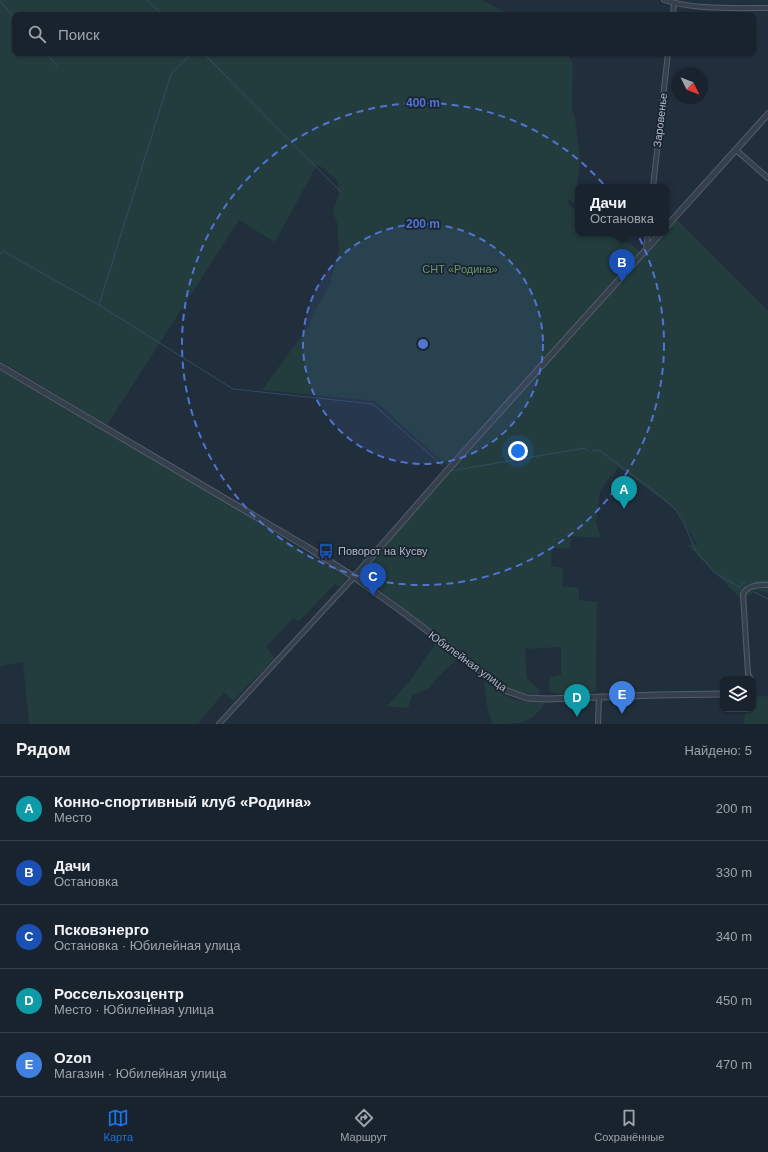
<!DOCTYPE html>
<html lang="ru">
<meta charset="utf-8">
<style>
body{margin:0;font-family:Helvetica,sans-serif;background:#262f39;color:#f1f3f6}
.controls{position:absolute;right:12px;bottom:12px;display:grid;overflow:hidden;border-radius:8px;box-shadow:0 1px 3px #0004}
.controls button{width:36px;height:36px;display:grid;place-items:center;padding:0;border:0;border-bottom:1px solid #374049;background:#19232d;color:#f1f3f6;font:20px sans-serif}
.compass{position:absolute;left:672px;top:68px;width:36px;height:36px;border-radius:50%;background:#19232d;box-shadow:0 1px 3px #0004;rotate:133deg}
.you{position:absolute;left:518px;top:451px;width:14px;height:14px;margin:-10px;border:3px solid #fff;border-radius:50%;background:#1a73e8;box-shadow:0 0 0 6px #1a73e833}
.badge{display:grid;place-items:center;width:26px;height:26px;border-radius:50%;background:#1a73e8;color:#fff;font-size:13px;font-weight:700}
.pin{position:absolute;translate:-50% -33px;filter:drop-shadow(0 1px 2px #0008)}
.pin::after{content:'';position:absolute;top:21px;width:14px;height:12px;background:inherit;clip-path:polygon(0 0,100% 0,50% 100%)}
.popup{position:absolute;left:575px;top:184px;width:94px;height:52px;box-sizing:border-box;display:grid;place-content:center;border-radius:8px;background:#19232d;filter:drop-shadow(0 1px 3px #0005);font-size:13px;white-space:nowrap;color:#9fa4aa}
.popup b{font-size:15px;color:#f1f3f6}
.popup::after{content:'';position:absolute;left:50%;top:100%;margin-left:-8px;border:8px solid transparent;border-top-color:#19232d}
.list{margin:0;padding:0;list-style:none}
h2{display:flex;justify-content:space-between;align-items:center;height:52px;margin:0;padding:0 16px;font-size:17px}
h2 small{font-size:13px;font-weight:400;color:#9fa4aa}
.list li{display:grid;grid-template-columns:26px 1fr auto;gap:12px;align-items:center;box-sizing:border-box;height:64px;padding:0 16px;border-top:1px solid #374049}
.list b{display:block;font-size:15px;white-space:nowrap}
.list p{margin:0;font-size:13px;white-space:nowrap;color:#9fa4aa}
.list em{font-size:13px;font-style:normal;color:#9fa4aa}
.icon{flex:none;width:22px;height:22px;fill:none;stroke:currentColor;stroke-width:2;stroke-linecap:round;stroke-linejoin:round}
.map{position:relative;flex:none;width:768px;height:724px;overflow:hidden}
.search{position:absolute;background:#19232d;box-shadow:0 1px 3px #0004;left:12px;right:12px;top:12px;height:44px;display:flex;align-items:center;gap:10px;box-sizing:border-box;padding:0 14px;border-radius:8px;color:#9fa4aa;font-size:15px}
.sheet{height:372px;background:#19232d}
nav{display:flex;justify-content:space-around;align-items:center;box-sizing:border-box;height:56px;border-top:1px solid #374049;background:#19232d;font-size:11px;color:#9fa4aa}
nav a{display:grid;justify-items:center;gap:2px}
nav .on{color:#1a73e8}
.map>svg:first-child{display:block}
</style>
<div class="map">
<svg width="768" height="724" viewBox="0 0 768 724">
<rect width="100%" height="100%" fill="#212f3c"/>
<g fill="#233c3d">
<path d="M0,0H482L511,15H15V53H567L573,64L572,108L575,119L580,158L576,192L578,202L576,206L568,198L569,205L578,212V233H603L606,235C617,239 632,242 639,252L638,255L448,467L375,401L262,390L308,327L317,307L330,284L339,250L337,223L333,212L339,194L337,180L323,168L317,165L275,242L239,220L107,425L0,361Z"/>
<path d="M677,220L768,311V593L755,590L750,596L742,600L687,545L697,544L677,511L618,467L612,477L611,475L600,492L596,522L601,538L571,536L570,549L552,548L551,566L563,568L562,586L579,588V600L597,602L596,691C585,696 560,695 549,691L550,677L561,675V647L525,649L527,678L540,690L539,694L516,692L508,688L359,574L401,528L441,481Z"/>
<polygon points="0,369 202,488 347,578 340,587 335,584 299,621 293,618 266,647 275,658 233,701 224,692 198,724 29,724 23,662 0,666"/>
<polygon points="437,642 458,658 436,679 429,688 412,696 408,708 387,706 409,682"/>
<path d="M484,681L510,698L526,702H545C533,724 519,724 493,724C486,710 486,696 484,681Z"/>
<polygon points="768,696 768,724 744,724 745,709 753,709 753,697"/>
</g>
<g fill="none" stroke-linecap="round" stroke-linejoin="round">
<g stroke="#344b64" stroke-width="1">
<polyline points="147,0 163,15"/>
<polyline points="0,1 15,18"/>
<polyline points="46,53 57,66"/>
<polyline points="203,53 341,192"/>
<polyline points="0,254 3,251 99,305 233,389 373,404 443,466"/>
<polyline points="99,305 171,74 192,53"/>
<polyline points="592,451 599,450 658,494 675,509 683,521 696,551 715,573 741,588"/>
<polyline points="450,471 585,448 588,451"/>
<polyline points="755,582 768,581"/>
<polyline points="739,587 745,582"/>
<polyline points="754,592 768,599"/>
</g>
<g stroke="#535e6a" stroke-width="6">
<g id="minor">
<path d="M664,0C696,10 734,8 768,8"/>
<polyline points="673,15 674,3"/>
<polyline points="736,150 768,178"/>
<polyline points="653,187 668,53"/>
<polyline points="646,249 648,233"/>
<path d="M751,679L748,674L743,594C748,585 758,585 768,585"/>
<polyline points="219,724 354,577"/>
<polyline points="598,724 599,697"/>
</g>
</g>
<g stroke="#535e6a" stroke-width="7">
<g id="tertiary">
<polyline points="666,227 768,114"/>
<polyline points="0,366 307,547 354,577 400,610 507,691 527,698 547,699 657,695 723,694"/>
<polyline points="354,577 445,473 661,233"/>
</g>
</g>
<use href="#minor" stroke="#35404c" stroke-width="4"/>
<use href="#tertiary" stroke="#35404c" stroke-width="5"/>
</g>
<circle cx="423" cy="344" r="120" fill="#5074d2" fill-opacity=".12"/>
<g fill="none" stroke="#5074d2" stroke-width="2" stroke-dasharray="7 5">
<circle cx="423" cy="344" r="120"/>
<circle cx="423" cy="344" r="241"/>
</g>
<defs>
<g id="bus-bare" transform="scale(1.2)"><path d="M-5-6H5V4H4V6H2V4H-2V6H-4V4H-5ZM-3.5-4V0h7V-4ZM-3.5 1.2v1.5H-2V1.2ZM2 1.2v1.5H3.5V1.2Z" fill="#1a4fb4" stroke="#1b2531" stroke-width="2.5" paint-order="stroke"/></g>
</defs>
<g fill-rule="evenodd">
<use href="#bus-bare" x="326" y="551"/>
</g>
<g text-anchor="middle" stroke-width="3.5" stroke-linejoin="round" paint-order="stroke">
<g font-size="11" fill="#b0bbc8" stroke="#1b2531">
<text transform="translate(660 120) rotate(-83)" y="4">Заровенье</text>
<text transform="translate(468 661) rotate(36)" y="4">Юбилейная улица</text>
</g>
<g font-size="11" fill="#669a6e" stroke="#1b2531">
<text x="460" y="273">СНТ «Родина»</text>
</g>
<g font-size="11" fill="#b0bbc8" stroke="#1b2531" text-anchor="start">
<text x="338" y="555">Поворот на Кусву</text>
</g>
</g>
<circle cx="423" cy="344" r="6" fill="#5074d2" stroke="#1b2531" stroke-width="2"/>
<g font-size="12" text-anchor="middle" font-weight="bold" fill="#5074d2" stroke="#1b2531" stroke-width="3.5" stroke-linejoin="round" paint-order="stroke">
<text x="423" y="107">400 m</text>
<text x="423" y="228">200 m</text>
</g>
</svg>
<div class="controls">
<button><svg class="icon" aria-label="layers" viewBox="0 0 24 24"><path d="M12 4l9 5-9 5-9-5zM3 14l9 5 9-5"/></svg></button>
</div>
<svg class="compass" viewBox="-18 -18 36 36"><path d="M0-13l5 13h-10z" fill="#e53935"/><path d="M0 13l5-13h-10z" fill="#9fa4aa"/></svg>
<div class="you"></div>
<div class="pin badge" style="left:624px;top:509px;background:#0f9aa8">A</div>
<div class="pin badge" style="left:622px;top:282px;background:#1a4fb4">B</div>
<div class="popup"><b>Дачи</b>Остановка</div>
<div class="pin badge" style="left:373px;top:596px;background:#1a4fb4">C</div>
<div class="pin badge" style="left:577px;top:717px;background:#0f9aa8">D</div>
<div class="pin badge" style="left:622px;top:714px;background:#3f7fe0">E</div>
<div class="search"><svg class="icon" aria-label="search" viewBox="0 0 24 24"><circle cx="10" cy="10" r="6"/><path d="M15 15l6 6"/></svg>Поиск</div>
</div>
<section class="sheet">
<h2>Рядом<small>Найдено: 5</small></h2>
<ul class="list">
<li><span class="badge" style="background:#0f9aa8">A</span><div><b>Конно-спортивный клуб «Родина»</b><p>Место</p></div><em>200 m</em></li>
<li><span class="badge" style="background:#1a4fb4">B</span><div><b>Дачи</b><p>Остановка</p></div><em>330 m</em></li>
<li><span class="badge" style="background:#1a4fb4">C</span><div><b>Псковэнерго</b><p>Остановка · Юбилейная улица</p></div><em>340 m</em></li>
<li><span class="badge" style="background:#0f9aa8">D</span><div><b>Россельхозцентр</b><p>Место · Юбилейная улица</p></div><em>450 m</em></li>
<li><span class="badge" style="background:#3f7fe0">E</span><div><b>Ozon</b><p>Магазин · Юбилейная улица</p></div><em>470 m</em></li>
</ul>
</section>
<nav>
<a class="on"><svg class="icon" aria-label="map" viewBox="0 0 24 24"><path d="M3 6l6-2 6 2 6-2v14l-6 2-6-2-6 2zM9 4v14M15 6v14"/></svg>Карта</a>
<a><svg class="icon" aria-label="directions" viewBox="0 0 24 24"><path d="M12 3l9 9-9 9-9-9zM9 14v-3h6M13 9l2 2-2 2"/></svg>Маршрут</a>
<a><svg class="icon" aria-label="saved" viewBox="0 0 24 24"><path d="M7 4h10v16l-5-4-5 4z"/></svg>Сохранённые</a>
</nav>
